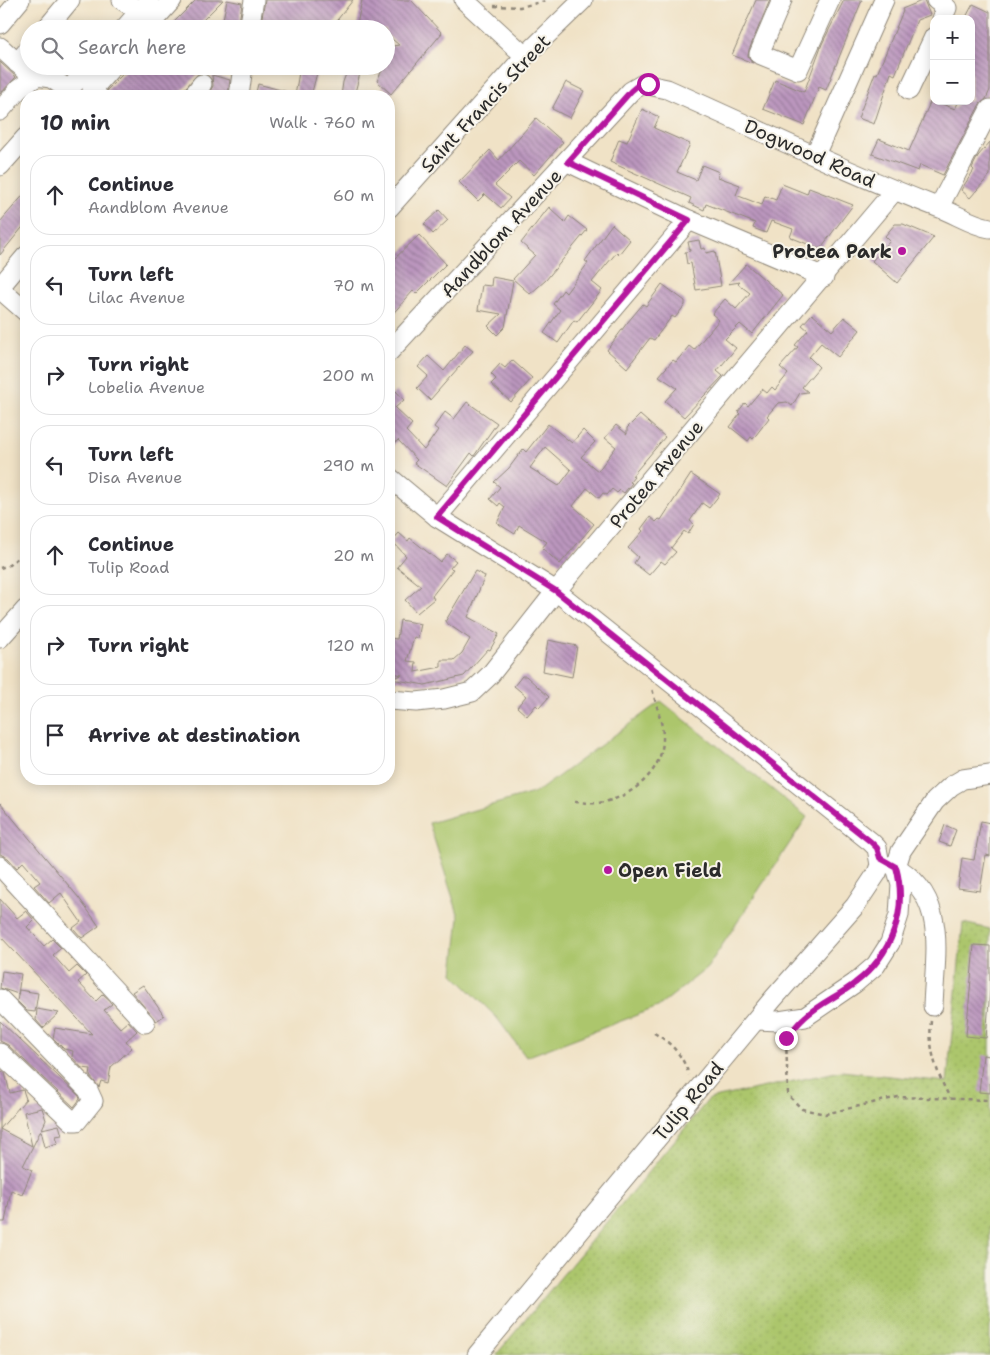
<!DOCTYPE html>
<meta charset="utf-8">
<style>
body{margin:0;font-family:"Shantell Sans",sans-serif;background:#f7f7f7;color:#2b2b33}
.controls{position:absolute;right:15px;top:15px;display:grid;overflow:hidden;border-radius:10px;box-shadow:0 2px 12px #0003}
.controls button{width:45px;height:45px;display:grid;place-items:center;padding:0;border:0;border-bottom:1px solid #e1e1e2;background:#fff;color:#2b2b33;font:25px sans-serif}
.stop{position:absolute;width:15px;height:15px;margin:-11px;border:4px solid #b5179e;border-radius:50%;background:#fff}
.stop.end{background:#b5179e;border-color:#fff;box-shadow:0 1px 5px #0008}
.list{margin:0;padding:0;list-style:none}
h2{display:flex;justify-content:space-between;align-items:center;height:65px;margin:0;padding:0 20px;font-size:21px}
h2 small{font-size:16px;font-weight:400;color:#7c7c81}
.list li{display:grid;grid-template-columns:32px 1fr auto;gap:15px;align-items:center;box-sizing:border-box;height:80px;margin:0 10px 10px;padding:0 10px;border:1px solid #e1e1e2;border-radius:20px}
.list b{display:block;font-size:19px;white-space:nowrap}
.list p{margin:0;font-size:16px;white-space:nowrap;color:#7c7c81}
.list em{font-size:16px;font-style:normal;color:#7c7c81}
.icon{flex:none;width:28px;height:28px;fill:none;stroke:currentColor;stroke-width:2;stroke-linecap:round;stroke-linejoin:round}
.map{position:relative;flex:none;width:990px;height:1355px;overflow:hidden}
.search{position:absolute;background:#fff;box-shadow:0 2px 12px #0003;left:20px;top:20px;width:375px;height:55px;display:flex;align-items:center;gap:12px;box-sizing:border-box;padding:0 18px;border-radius:28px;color:#7c7c81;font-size:19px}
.panel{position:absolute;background:#fff;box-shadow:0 2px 12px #0003;left:20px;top:90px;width:375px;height:695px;border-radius:20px}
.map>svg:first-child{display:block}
</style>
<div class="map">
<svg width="990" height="1355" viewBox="0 0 990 1355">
<defs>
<pattern id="grass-dots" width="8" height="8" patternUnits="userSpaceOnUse" patternTransform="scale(1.25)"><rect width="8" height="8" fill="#acc66c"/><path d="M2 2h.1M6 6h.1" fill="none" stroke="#94aa5e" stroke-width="1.8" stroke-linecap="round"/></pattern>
<pattern id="building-back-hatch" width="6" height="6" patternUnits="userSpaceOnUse" patternTransform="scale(1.25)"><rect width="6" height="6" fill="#bb96be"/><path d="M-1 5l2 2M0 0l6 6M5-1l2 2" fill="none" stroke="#987b9b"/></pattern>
</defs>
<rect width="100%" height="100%" fill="#f7f3e8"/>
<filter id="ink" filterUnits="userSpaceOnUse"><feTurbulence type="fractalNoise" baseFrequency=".02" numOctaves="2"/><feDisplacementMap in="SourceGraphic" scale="10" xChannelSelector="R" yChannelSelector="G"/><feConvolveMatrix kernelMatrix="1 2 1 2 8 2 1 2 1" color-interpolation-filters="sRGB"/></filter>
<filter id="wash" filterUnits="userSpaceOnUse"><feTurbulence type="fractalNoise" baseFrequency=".0096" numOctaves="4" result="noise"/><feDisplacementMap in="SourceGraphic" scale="20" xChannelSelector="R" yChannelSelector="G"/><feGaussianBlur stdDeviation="1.12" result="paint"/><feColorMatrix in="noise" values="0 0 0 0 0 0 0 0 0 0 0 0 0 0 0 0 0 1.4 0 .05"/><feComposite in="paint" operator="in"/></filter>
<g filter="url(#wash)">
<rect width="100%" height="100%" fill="#f0e2c6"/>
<polygon fill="url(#grass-dots)" stroke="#6c784c" points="963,923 990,929 990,1355 496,1355 709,1099 841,1071 947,1082"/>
<polygon fill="#acc66c" stroke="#6c784c" points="661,701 807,817 707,968 658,1007 526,1057 497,1018 453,974 459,917 429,823 537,792"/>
<g id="blocks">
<g fill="url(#building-back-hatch)" fill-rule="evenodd">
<polygon points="196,0 223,0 194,29 167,29"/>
<polygon points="227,0 242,3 238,29 221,29"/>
<polygon points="265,0 353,0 330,29 260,29"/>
<polygon points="362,0 411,0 442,33 391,94 377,81 384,66 386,66 386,47 399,45 386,34 386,29 356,29"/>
<polygon points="756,0 770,0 749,50 748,56 753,63 732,55"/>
<polygon points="844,0 862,0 826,90 819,87 804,125 763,109 775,80 804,92 822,44"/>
<polygon points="924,0 930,15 917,20 895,75 891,73 874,124 858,118 875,73 877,74 903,11 902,9"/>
<polygon points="973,4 990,12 990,90 986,99 980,104 943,175 920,165 918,171 872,154 879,139 909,151 932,98 934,101 955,109 959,101 971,101 971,19 965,19"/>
<polygon points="0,62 16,77 0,94"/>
<polygon points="131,66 205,66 178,96 112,96 107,90"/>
<polygon points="300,66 318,69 311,96 295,96"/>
<polygon points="349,66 362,66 354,96 341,96 343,82"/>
<polygon points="212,75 230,80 228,96 207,96 213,86"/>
<polygon points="566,82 584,91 570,118 552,109"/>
<polygon points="258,84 292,93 292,96 255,96"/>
<polygon points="642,109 659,117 654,128 690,144 677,172 696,180 702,165 719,172 718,177 740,185 736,195 762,205 765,196 776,200 782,184 807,194 809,188 853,205 820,249 790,237 793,229 771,221 766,233 753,228 755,223 706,204 704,210 689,203 691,198 610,162 619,139 627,142"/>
<polygon points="536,118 563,142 534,175 519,161 495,185 510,198 501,208 485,194 478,201 459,182 490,150 499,160"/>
<polygon points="990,142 990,175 970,198 961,190 974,170 972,168 978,156"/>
<polygon points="26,192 26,223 0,255 0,222"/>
<polygon points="549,207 565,222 569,216 587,230 546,280 530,294 513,279 535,255 521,243"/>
<polygon points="439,210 448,220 433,234 424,224"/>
<polygon points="612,224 630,240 619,254 617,252 592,282 602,290 577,322 574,320 558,343 544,333 560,310 553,304 563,290 566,293 588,263 585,261"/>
<polygon points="895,224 903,224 934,237 897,283 872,261 890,241 885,236"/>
<polygon points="419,235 446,264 416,294 413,291 389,318 389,264"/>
<polygon points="699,240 701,249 705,248 706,253 715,251 721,286 696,290 691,263 687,264 685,252 690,251 688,242"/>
<polygon points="746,264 783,295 752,334 740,324 725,339 736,348 717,371 723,376 684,417 665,401 677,388 659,376 673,360 676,362 689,346 694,350 719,320 712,314 725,299 736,309 750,293 738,284 740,282 728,284"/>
<polygon points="492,277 513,281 505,327 497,335 488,326 501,314 478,310 482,285 491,286"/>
<polygon points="662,284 685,301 685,305 675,318 672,316 654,340 650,338 627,368 607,350 627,323 643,304 646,306"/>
<polygon points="812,314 832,331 844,317 860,330 838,357 821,343 809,357 819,367 802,387 808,392 800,393 792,406 787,402 778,403 767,416 769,418 753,439 751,437 748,441 730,427 740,414 738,412 745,403 748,406 762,389 767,393 772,387 775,390 788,374 780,367 798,347 795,345 808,330 802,325"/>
<polygon points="465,345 473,351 430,400 417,388 428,376 418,367 428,356 444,371"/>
<polygon points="512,360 532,378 511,402 491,384 496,379 491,374 500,364 505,368"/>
<polygon points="396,391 404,400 395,408 412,424 406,431 424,450 438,430 434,427 445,412 454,419 467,402 497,423 474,456 471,453 447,486 414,463 417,460 398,440 389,450 389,398"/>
<path d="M640,415L665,437L632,476L634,477L630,482L632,483L624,493L620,490L617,493L612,489L607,495L603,493L599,498L587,488L573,506L594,524L560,564L542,548L547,542L519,525L515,534L497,523L505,507L500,503L498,506L490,499L500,487L494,482L509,468L523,449L526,452L548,424L572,443L583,430L595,442L581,457L598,471L616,447L605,438L616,425L627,434V428ZM545,447L571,470L559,486L530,468Z"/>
<polygon points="691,474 720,494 709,508 702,503 690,521 694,524 688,534 684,531 671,548 676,552 665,564 661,561 649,575 634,563 638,557 628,548 643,531 641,529 650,517 656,522 659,519 661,520"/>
<polygon points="399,533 408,541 410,538 440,562 447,554 456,561 450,568 453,569 432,596 434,599 417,613 405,600 421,586 397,567 406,556 392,541"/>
<polygon points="475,571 485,576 468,617 499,634 490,650 488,649 464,676 425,685 391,679 402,675 389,672 389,638 397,639 400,620 421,624 418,638 414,637 407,661 416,662 415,672 441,667 441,660 454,660 462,653 470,639 445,622"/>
<polygon points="548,640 577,646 572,677 543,671"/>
<polygon points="522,676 526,676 549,697 539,708 536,705 527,716 517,707 526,696 514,686"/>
<polygon points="0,803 79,898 99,926 82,938 73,928 81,922 61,893 49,903 34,886 40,882 23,862 17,868 8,858 0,854"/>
<polygon points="981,821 990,823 990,856 986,855 980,891 958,888 962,858 974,860"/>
<polygon points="945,825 956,830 950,846 939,842"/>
<polygon points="0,899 17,918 26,911 34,920 27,927 44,946 52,939 61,948 53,955 69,973 77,966 86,975 78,982 96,1001 103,994 112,1004 104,1010 120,1028 128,1021 137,1031 126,1041 132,1048 111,1067 108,1083 101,1081 99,1087 90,1076 91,1069 82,1068 72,1057 73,1051 64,1049 53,1038 55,1028 92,1034 0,936"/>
<polygon points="974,945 990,946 990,990 986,1038 966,1036"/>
<polygon points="2,971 21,974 18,994 0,988"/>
<polygon points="143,985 164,1016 156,1021 132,992"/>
<polygon points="19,990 38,993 35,1012 27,1011 17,1001"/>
<polygon points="37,1009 59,1013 43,1028 36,1020"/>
<polygon points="0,1021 79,1096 80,1099 74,1107 8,1045 0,1041"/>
<polygon points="983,1055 990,1056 990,1093 979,1092"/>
<polygon points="0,1070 5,1073 10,1093 23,1090 26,1099 0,1129"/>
<polygon points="42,1108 46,1120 42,1129 59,1125 62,1135 56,1136 58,1143 45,1147 41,1130 23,1166 32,1170 22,1195 11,1190 5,1222 0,1222 0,1129 32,1146 24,1112"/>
</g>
</g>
</g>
<g filter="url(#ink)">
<use href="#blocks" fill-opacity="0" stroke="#8e8678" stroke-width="1"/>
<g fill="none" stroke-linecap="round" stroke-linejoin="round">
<g stroke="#8e8678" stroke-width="21">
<g id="minor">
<polyline points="122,0 139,11"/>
<polyline points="464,0 525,56"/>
<polyline points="782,0 759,54 798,70 830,0"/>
<polyline points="936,0 947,8 942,19"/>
<polyline points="0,24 20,0"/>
<polyline points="46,29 70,0"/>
<polyline points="124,29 149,0"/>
<polyline points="146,29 172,0"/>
<polyline points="249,29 254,0"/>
<polyline points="0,47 34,78"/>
<polyline points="17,63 29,49"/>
<polyline points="909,90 934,37"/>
<polyline points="63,96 90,66"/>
<polyline points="98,96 92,90 113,66"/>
<polyline points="193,96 202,84"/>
<polyline points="239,96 243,66"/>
<polyline points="0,111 19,89 37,76 51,78 69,90"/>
<polyline points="815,155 884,0"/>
<polyline points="568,162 689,220 824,277"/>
<polyline points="0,166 26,137"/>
<polyline points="939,207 990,109"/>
<polyline points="389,208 525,56 583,0"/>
<polyline points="0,287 26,256"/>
<polyline points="0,289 26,312"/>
<path d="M389,352L631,91L643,84L667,89C757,129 846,172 937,207C955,213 971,225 990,228"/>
<polyline points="389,477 437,517 556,591 871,842 877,848 880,865 877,873 855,906 773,999 477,1355"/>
<polyline points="437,517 689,220"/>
<polyline points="0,638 26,609"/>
<polyline points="389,700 416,702 444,699 472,692 490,675 556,591 894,191"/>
<path d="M892,865C949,895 935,952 933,1006"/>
<polyline points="0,866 145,1023"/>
<polyline points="0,999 88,1090 93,1101 77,1121 72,1121 0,1053"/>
<polyline points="756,1020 779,1021 805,1017 855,983 876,965 890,943 899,915 901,884 896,867 901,851 935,801 951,786 963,779 990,775"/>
</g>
</g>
<g stroke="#8e8678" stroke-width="2.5" stroke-dasharray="4 4" stroke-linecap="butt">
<polyline points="494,6 520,7 549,0"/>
<polyline points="0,568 9,565 26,551"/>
<path d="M575,802C582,802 591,804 598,803C630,799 664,772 663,737C663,722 655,703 652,688"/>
<path d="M931,1021C928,1049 937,1074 950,1098"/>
<path d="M654,1033C672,1043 683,1056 689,1075"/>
<polyline points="789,1035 786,1039 788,1095 802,1109 825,1114 898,1097 990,1100"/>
</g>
<use href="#minor" stroke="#fff" stroke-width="19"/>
</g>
</g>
<g fill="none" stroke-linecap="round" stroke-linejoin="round" filter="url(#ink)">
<path stroke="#b5179e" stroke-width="6" d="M648,84L638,85L631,91L568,162L689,220L437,517L556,591L871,842L877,848L880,858L896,867C908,911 892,955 855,983C839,996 818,1004 804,1018C797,1024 792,1032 786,1038"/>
</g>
<g fill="#b5179e" stroke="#f7f3e8" stroke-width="2">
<circle cx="902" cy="251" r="5"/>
<circle cx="608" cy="870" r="5"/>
</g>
<g text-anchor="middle" stroke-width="4" stroke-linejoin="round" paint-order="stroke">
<g font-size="19" fill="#2b2b2b" stroke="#f7f3e8">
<text transform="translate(485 103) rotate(-47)" y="7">Saint Francis Street</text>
<text transform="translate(810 153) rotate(24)" y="7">Dogwood Road</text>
<text transform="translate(501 233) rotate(-47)" y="7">Aandblom Avenue</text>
<text transform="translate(656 474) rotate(-50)" y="7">Protea Avenue</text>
<text transform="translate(688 1101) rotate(-50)" y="7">Tulip Road</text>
</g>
<g font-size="19" font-weight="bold" fill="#2b2b2b" stroke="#f7f3e8" text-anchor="end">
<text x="892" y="258">Protea Park</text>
<text x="618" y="877" text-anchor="start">Open Field</text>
</g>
</g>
</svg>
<div class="controls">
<button>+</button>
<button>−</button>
</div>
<div class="stop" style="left:648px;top:84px"></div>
<div class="stop end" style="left:786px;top:1038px"></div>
<div class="search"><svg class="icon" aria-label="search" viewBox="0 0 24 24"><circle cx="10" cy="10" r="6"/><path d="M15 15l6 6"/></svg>Search here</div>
<section class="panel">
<h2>10 min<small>Walk · 760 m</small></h2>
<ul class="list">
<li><svg class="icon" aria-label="ahead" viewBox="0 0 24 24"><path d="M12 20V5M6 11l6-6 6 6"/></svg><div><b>Continue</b><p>Aandblom Avenue</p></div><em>60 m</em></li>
<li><svg class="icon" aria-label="left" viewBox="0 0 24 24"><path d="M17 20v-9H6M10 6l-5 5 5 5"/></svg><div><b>Turn left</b><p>Lilac Avenue</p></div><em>70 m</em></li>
<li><svg class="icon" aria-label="right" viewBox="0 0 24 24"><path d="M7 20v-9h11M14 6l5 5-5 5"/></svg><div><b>Turn right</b><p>Lobelia Avenue</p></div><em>200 m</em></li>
<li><svg class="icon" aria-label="left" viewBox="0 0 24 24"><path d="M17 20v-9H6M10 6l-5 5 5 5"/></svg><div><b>Turn left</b><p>Disa Avenue</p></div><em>290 m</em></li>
<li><svg class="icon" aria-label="ahead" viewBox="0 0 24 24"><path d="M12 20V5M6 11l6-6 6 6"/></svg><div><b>Continue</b><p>Tulip Road</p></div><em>20 m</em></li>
<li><svg class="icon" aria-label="right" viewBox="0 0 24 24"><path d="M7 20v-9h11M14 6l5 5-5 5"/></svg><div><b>Turn right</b></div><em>120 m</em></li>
<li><svg class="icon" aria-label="arrive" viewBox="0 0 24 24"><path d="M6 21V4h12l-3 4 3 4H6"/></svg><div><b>Arrive at destination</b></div></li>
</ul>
</section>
</div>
